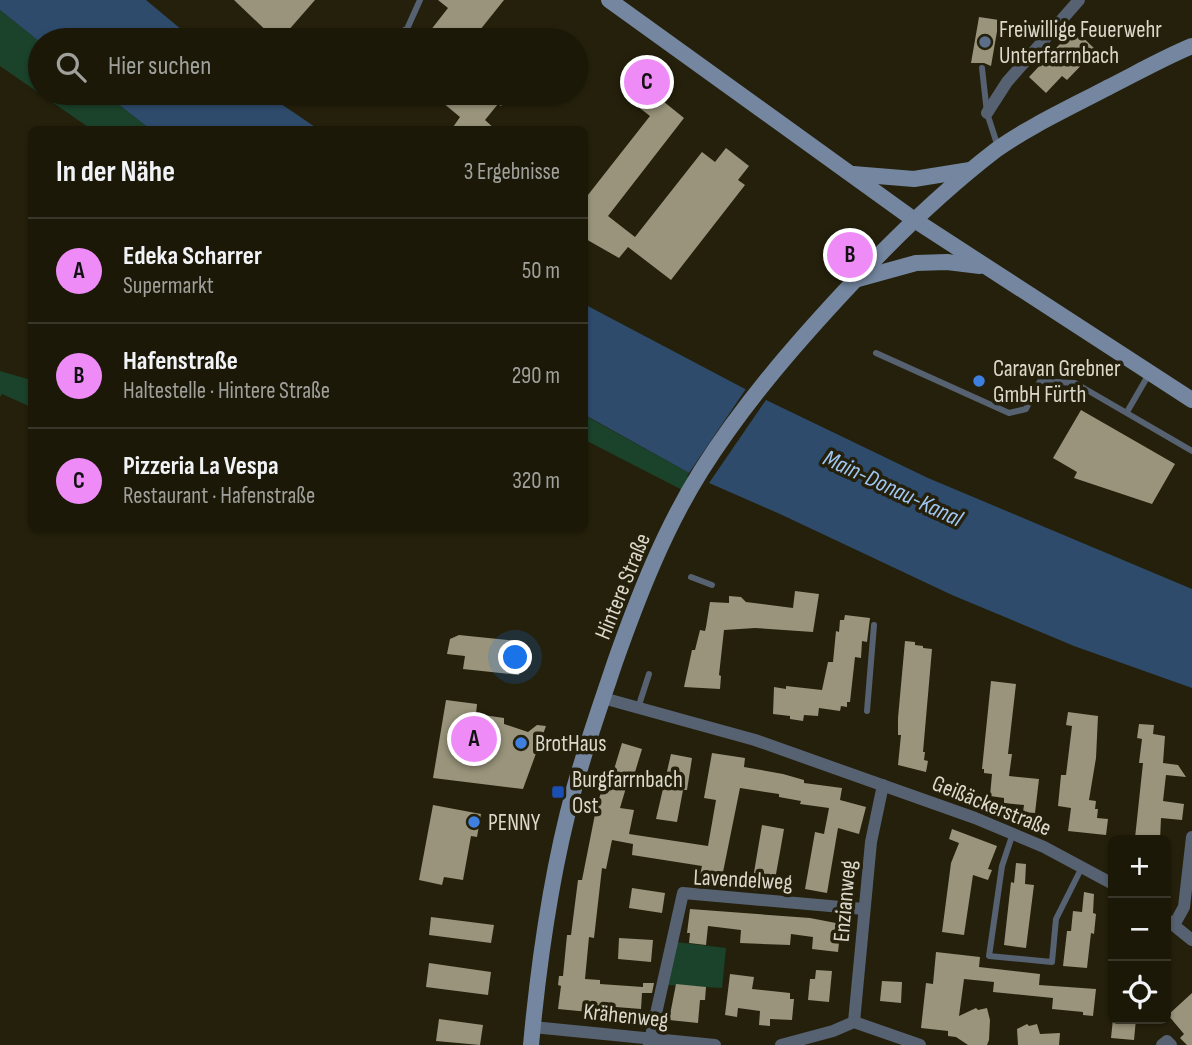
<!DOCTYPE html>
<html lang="de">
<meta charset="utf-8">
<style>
body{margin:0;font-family:"Sofia Sans Condensed",sans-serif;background:#282516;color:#f1f3f6}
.controls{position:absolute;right:21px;bottom:21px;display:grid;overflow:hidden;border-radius:10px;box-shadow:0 2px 5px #0004}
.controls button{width:63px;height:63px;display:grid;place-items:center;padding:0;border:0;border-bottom:2px solid #393729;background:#1b1808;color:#f1f3f6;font:35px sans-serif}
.you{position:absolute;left:516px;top:658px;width:24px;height:24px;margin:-18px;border:5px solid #fff;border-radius:50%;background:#1a73e8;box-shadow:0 0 0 10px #1a73e833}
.badge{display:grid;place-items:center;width:46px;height:46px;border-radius:50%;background:#ef8bf7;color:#111;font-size:23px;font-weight:700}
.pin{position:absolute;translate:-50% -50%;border:4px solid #fff;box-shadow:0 2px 7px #0006}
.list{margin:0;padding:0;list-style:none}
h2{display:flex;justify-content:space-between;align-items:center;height:91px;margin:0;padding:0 28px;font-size:30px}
h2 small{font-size:23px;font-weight:400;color:#a0a09c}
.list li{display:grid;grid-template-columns:46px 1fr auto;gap:21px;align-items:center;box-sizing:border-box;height:105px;padding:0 28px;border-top:2px solid #393729}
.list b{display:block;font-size:26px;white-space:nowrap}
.list p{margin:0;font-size:23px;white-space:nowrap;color:#a0a09c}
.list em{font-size:23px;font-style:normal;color:#a0a09c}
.icon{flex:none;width:38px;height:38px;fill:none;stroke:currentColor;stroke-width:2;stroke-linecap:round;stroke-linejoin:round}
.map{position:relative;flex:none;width:1192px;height:1045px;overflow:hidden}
.search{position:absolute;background:#1b1808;box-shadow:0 2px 5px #0004;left:28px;top:28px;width:560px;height:77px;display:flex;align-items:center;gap:18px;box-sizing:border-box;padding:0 24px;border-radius:38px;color:#a0a09c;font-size:26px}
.panel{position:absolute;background:#1b1808;box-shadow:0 2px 5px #0004;left:28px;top:126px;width:560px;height:406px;border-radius:10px}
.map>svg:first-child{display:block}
</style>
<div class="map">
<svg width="1192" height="1045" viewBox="0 0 1192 1045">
<rect width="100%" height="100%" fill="#24200b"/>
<g fill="#1b422a">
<polygon points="0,10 40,42 40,93 104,93 150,129 91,129 0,66"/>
<polygon points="0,371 31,380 31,407 2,394 0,397"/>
<polygon points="584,415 700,479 690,494 585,440"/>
<polygon points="676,942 726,948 722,988 667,985"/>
</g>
<g fill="#2e4b6c">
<polygon points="0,0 146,0 194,40 40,42 0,10"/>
<polygon points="104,93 265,93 318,129 150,129"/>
<polygon points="584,304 764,399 928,478 1192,589 1192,688 1074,646 952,595 780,514 700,479 585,415"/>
</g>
<polygon fill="#24200b" points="748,386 768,397 707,486 687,476"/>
<g fill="#99947b">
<polygon points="234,0 315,0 280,40 276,40"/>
<polygon points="438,0 504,0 472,40 423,40 448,8"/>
<polygon points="979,17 999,20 991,66 984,63 971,63"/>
<polygon points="1074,29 1096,50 1067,80 1062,76 1046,93 1029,77"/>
<polygon points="648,81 657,88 653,93 684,118 608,216 635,237 702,152 715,162 726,148 749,166 738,180 745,185 671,280 628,247 619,258 584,238 584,200 650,116 632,102"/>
<polygon points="431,93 512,93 501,106 498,104 485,120 496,130 451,130 460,117"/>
<polygon points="1081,410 1175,464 1152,504 1074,478 1077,472 1053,458"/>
<polygon points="795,591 819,594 813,632 755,628 724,630 719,675 721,676 720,689 684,687 692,650 695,650 700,630 705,631 706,627 710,602 729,603 729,596 741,597 746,602 793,608"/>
<polygon points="845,615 870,618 867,642 862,641 861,658 855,657 850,702 847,702 847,707 841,706 840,711 819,708 818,716 804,715 803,721 790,719 790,716 773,714 774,687 786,689 786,686 822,690 828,662 833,662 836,631 839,632 840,620 844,620"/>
<polygon points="459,635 518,641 515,661 521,661 519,675 463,669 465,656 447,654 450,639"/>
<polygon points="905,641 915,642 915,645 923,646 923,648 932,649 923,752 925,752 924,760 928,761 926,772 898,765 901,735 898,735 898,718"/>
<polygon points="991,681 1016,684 1008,754 1012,754 1009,776 1039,779 1035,813 1023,812 1024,805 1004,803 1004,798 990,796 992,774 984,773 984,769 982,769"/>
<polygon points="446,700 477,704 476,714 504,718 504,724 528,732 537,725 546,726 523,789 433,778"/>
<polygon points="1068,712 1098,716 1096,758 1089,800 1096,801 1095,809 1098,809 1097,818 1108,819 1106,835 1068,831 1071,808 1058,806 1061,775 1066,775 1072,726 1066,725"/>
<polygon points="1139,724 1154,725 1153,734 1165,736 1163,763 1178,765 1186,777 1166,775 1163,801 1184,804 1182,820 1161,818 1160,840 1135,838 1143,763 1139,763 1142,739 1137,738"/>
<polygon points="622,743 642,749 632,782 628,781 620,808 634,810 629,834 708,846 716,800 704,798 712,753 745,758 744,767 783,774 804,780 804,783 842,788 840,800 866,807 859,834 838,828 827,893 805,889 815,832 824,834 829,808 800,804 801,801 779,797 779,794 740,788 721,882 699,879 702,866 632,855 633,844 612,840 606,869 602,868 594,938 589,937 585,979 600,980 600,984 643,987 643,983 654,983 652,993 642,993 641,1009 590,1005 589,1012 558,1009 561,986 558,985 559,976 563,976 567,935 571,935 578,880 582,880 597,804 608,774 612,776"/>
<polygon points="671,754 692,758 687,790 683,790 677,822 656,819"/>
<polygon points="433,805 481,814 477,837 471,836 463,880 444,877 442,885 419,880"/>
<polygon points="762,825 784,829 780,852 774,885 761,883 761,891 751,890"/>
<polygon points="952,829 997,846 988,869 992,870 988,880 973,875 964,935 942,932 951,863 959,843 949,839"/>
<polygon points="1016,863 1026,864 1025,884 1034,885 1026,948 1004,945 1011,882 1014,883"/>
<polygon points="632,888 665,893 662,913 629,908"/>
<polygon points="1084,892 1094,894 1093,913 1096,914 1094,934 1091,933 1087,968 1063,966 1067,931 1071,931 1073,911 1082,912"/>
<polygon points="690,909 810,918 841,924 838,952 812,949 813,937 791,934 790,945 740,943 741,930 708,926 706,945 689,943 690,933 687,933"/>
<polygon points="431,917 494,925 491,943 429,935"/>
<polygon points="619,938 653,940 651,962 618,959"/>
<polygon points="936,952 980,957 979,967 1040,974 1039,985 1096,989 1093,1016 1083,1015 1083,1012 1052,1009 1053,998 993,992 994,982 964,979 959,1016 976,1008 978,1010 987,1008 990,1020 989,1040 987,1045 968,1045 956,1037 948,1036 948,1031 921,1028 926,983 933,984"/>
<polygon points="429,963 491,972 488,995 426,987"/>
<polygon points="816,970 832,971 829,1002 808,1000 810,979 815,979"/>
<polygon points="730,974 754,977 752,989 790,993 790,999 794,999 792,1020 770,1019 770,1026 759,1025 760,1011 738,1008 737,1017 725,1015"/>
<polygon points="882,981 902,982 901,1003 880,1001"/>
<polygon points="676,984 706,987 705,1000 700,1000 698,1023 669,1020"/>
<polygon points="1192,993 1192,1045 1187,1045 1180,1038 1184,1034 1168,1015"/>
<polygon points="439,1019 483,1025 480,1045 436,1041"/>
<polygon points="1113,1019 1136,1019 1134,1040 1111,1038"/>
<polygon points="1027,1024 1029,1026 1037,1024 1040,1034 1060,1033 1059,1045 1018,1045 1017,1029"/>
</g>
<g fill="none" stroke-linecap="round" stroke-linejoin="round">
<g stroke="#566171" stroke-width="6">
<polyline points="395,34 407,29 420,0"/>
<polyline points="982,68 987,113 998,147"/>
<polyline points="876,353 1009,413 1026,409 1040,381 1075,383 1192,451"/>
<polyline points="1127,412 1149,374"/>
<polyline points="691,577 712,585"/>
<polyline points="638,708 649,674"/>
<polyline points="867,711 874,625"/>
<polyline points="1013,833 1002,866 989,956 1052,962 1056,919 1082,867"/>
</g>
<g stroke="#566171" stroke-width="12">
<polyline points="987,113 1007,82 1079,0"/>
<polyline points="603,698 755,740 975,818 1044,847 1113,884"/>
<polyline points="1166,919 1192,940"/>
<polyline points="1174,925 1184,907 1192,837"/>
<polyline points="854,1022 871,842 883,785"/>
<polyline points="533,1027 715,1045"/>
<polyline points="649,1045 683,893 864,909"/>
<polyline points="781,1045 833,1031 854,1022 920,1045"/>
<polyline points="1162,1045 1167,1041 1171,1045"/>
</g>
<g stroke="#7486a0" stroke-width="16">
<polyline points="609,0 913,219 1192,400"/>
<polyline points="853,174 914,179 970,170"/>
<polyline points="858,279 916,263 947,262 980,266"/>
<path d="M531,1045C539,959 551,873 574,789C586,746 601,704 615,662C638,597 664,530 701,471C742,406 791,349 843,293C891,241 940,193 996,150C1026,128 1073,106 1107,88C1135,74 1163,58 1192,46"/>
</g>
</g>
<circle fill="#5c6f8a" stroke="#24200b" stroke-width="2.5" cx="985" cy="42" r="7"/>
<g fill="#3f7fe0" stroke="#24200b" stroke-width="2.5">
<circle cx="979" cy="381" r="7"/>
<circle cx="521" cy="743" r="7"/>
<circle cx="474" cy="822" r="7"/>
</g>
<rect fill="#1a4fb4" stroke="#24200b" stroke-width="2.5" x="551" y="785" width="14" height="14" rx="3.5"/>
<g text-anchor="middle" stroke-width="7" stroke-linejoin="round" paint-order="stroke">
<g font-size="23" fill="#dcd9cc" stroke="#24200b" text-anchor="start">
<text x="999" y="37">Freiwillige Feuerwehr<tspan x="999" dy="26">Unterfarrnbach</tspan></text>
<text x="993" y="376">Caravan Grebner<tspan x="993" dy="26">GmbH Fürth</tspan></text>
<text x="535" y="751">BrotHaus</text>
<text x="572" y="787">Burgfarrnbach<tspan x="572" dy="26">Ost</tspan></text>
<text x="488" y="830">PENNY</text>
</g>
<g font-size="23" fill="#dcd9cc" stroke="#24200b">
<text transform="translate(622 586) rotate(-68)" y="8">Hintere Straße</text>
<text transform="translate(992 805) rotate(22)" y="8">Geißäckerstraße</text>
<text transform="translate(743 879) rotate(3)" y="8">Lavendelweg</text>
<text transform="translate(844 901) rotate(-85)" y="8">Enzianweg</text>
<text transform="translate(626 1015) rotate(6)" y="8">Krähenweg</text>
</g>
<g font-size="24" font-style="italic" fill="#a0c7f4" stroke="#24200b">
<text transform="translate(893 488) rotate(25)" y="8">Main-Donau-Kanal</text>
</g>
</g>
</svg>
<div class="controls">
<button>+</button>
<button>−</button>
<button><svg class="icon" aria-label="locate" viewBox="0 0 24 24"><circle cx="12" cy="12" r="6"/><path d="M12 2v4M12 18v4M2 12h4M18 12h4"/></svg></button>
</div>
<div class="you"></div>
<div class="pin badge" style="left:474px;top:739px">A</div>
<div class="pin badge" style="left:850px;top:255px">B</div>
<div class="pin badge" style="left:647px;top:82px">C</div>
<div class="search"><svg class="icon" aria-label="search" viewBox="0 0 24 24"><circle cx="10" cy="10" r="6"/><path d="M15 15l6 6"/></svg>Hier suchen</div>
<section class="panel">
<h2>In der Nähe<small>3 Ergebnisse</small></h2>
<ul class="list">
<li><span class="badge">A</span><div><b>Edeka Scharrer</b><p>Supermarkt</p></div><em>50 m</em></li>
<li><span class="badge">B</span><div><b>Hafenstraße</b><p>Haltestelle · Hintere Straße</p></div><em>290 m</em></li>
<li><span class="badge">C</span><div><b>Pizzeria La Vespa</b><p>Restaurant · Hafenstraße</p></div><em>320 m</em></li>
</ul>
</section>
</div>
